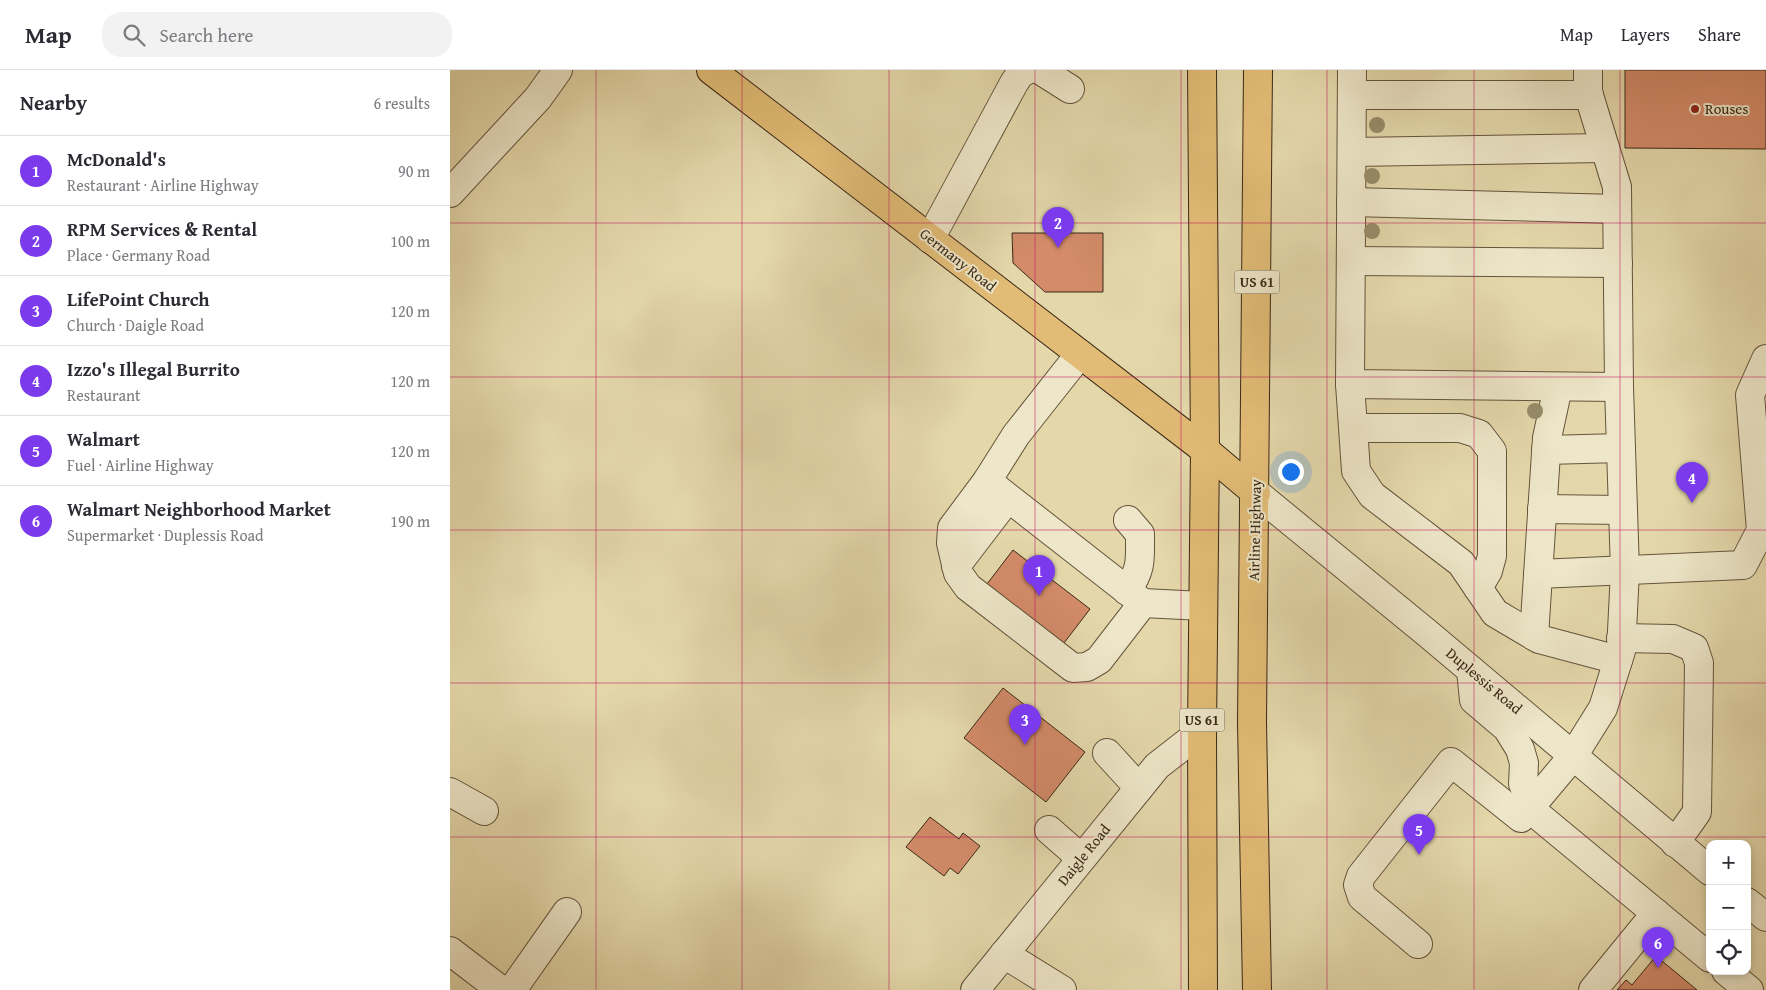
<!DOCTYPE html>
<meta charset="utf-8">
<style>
body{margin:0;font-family:"Gentium Book Plus",serif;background:#f2f2f3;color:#2b2b33}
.controls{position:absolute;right:15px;bottom:15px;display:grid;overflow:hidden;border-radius:10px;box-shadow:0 2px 8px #0003}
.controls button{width:45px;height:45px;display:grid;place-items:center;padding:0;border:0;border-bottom:1px solid #e1e1e2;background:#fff;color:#2b2b33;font:25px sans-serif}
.you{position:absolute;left:840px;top:401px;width:18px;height:18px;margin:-12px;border:4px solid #fff;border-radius:50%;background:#1a73e8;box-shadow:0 0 0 8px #1a73e833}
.badge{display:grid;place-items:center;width:32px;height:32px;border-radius:50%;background:#7c3aed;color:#fff;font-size:16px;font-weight:700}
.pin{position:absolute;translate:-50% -41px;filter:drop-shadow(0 1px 2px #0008)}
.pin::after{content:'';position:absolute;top:26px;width:18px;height:15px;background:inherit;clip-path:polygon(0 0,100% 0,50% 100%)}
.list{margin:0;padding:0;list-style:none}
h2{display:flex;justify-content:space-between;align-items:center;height:65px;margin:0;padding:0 20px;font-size:21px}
h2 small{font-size:16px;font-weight:400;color:#7c7c81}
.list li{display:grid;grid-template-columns:32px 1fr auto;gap:15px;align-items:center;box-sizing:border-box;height:70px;padding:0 20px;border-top:1px solid #e1e1e2}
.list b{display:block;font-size:19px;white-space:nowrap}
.list p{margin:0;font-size:16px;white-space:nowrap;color:#7c7c81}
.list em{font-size:16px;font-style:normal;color:#7c7c81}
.icon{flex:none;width:28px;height:28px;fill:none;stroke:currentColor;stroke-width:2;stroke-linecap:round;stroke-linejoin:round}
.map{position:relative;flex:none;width:1316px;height:920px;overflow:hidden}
header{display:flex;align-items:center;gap:30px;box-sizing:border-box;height:70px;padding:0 25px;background:#fff;border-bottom:1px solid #e1e1e2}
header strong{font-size:24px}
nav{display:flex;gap:28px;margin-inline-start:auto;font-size:18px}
.search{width:350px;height:45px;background:#f2f2f3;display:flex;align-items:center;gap:12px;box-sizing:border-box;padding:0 18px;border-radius:20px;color:#7c7c81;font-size:19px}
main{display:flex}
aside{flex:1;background:#fff}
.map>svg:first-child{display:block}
</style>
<header>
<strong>Map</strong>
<div class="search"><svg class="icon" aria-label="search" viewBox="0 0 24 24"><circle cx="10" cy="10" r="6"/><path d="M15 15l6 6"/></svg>Search here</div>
<nav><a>Map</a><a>Layers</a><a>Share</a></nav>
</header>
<main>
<aside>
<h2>Nearby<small>6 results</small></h2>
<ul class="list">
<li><span class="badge">1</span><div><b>McDonald's</b><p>Restaurant · Airline Highway</p></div><em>90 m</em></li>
<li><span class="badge">2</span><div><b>RPM Services &amp; Rental</b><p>Place · Germany Road</p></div><em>100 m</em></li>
<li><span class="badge">3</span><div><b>LifePoint Church</b><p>Church · Daigle Road</p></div><em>120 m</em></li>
<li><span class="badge">4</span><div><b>Izzo's Illegal Burrito</b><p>Restaurant</p></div><em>120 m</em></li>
<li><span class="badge">5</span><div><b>Walmart</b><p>Fuel · Airline Highway</p></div><em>120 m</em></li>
<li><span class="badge">6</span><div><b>Walmart Neighborhood Market</b><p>Supermarket · Duplessis Road</p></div><em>190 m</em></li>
</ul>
</aside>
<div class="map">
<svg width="1316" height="920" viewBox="0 0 1316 920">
<rect width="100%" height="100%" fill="#e4d8ab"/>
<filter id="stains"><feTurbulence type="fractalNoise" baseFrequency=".004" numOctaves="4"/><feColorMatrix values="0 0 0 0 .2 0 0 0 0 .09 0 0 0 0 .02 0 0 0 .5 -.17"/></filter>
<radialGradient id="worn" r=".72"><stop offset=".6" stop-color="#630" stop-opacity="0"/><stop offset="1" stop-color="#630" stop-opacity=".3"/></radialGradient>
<g fill="#d38b69" stroke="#3a2816">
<polygon points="1175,0 1316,0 1316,79 1175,78"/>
<polygon points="562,163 653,163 653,222 595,222 563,193"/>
<polygon points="563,480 640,539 614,573 537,514"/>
<polygon points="553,618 635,682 596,732 514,668"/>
<polygon points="480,747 509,769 513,763 530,776 508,804 500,798 494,806 456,777"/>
<polygon points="1206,886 1247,920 1167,920 1176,910 1182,915"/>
</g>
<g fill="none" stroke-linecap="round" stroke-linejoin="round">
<g stroke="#64543b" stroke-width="30">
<g id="minor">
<polyline points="590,0 620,19"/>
<polyline points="902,0 900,314 1169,317"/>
<polyline points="902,25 1139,25"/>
<polyline points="902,82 1155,78"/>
<polyline points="0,123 88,28 108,0"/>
<polyline points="901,132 1167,139"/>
<polyline points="480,169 564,13 570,4 577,0"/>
<polyline points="901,191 1168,193"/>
<polyline points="630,284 566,365 537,411 502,458 501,473 508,503 518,517 623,598 637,597 649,590 693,533"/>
<polyline points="900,314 906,401 922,425 1011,493 1045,543 1089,569 1168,590"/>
<polyline points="905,358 1010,358 1029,364 1042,381 1042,486 1038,501 1028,518"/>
<polyline points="1096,380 1171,378"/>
<polyline points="537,411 693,533 753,536"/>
<polyline points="806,423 977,563 1260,801"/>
<polyline points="1092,439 1173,440"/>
<polyline points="506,496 558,428"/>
<polyline points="1088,504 1293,495 1311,460 1300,325 1316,289"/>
<path d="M677,521C692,498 690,491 690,464L678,450"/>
<polyline points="1084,566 1097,368 1108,317"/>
<polyline points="1171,568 1223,569 1244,578 1249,593 1247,742 1225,773"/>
<polyline points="1021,600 1024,630 1057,658 1070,679 1074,693 1073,714 1083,734"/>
<polyline points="657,683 689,718"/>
<polyline points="0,722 34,741"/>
<polyline points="1079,738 1260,888"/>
<polyline points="599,760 631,788"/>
<polyline points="1297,832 1316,847"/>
<polyline points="968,874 912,827 908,815 911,806 1001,692 1071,748 1123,686 1153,638 1171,581 1175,501 1169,317 1167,117 1138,22 1138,0"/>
<polyline points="0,881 51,920"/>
<polyline points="554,884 612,920"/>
<polyline points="1276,901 1299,920"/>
<polyline points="62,920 117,842"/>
<polyline points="525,920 707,696 752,661"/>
<polyline points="1143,920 1206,843"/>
</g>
</g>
<g stroke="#3a2816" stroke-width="30">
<polyline id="major" points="261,0 755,380 806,423"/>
</g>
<g stroke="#3a2816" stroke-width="30">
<g id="highway">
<polyline points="752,0 755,380 752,661 753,920"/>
<polyline points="807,920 802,652 808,0"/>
</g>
</g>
<use href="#minor" stroke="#ede6c8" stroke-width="28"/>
<use href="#major" stroke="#e2bc76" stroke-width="28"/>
<use href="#highway" stroke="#e2bc76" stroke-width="28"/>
</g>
<g fill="#978c69">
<circle cx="927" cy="55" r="8"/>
<circle cx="922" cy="106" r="8"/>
<circle cx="922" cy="161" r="8"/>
<circle cx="1085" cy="341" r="8"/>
</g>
<path fill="none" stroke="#c2185b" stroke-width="1" stroke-opacity="0.55" d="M146,0V920M292,0V920M439,0V920M585,0V920M731,0V920M877,0V920M1024,0V920M1170,0V920M0,153H1316M0,307H1316M0,460H1316M0,613H1316M0,767H1316"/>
<circle fill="#8f2418" stroke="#ede6c8" stroke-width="2" cx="1245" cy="39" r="5"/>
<g text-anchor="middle" stroke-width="4" stroke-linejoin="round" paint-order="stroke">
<g fill="#ede6c8" stroke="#70614b" stroke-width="1">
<rect x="784.5" y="200.5" width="45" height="23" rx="4"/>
<rect x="729.5" y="638.5" width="45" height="23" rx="4"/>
</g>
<g font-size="14" font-weight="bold" fill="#3a2816">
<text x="807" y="217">US 61</text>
<text x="752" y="655">US 61</text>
</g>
<g font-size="15" fill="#3a2816" stroke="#ede6c8" text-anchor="start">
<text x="1255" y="44">Rouses</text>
</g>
<g font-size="15" fill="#3a2816" stroke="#ede6c8">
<text transform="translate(508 190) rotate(38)" y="5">Germany Road</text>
<text transform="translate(805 460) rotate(-89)" y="5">Airline Highway</text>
<text transform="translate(1034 611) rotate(40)" y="5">Duplessis Road</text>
<text transform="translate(634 785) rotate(-51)" y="5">Daigle Road</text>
</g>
</g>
<rect width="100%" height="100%" filter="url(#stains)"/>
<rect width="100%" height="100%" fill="url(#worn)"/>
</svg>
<div class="controls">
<button>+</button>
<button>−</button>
<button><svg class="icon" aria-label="locate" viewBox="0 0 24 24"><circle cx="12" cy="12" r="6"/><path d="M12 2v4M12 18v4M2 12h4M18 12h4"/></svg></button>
</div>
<div class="you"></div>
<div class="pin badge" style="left:589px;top:526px">1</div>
<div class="pin badge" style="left:608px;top:178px">2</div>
<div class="pin badge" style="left:575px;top:675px">3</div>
<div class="pin badge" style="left:1242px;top:433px">4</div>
<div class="pin badge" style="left:969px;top:785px">5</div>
<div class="pin badge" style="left:1208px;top:898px">6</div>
</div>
</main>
